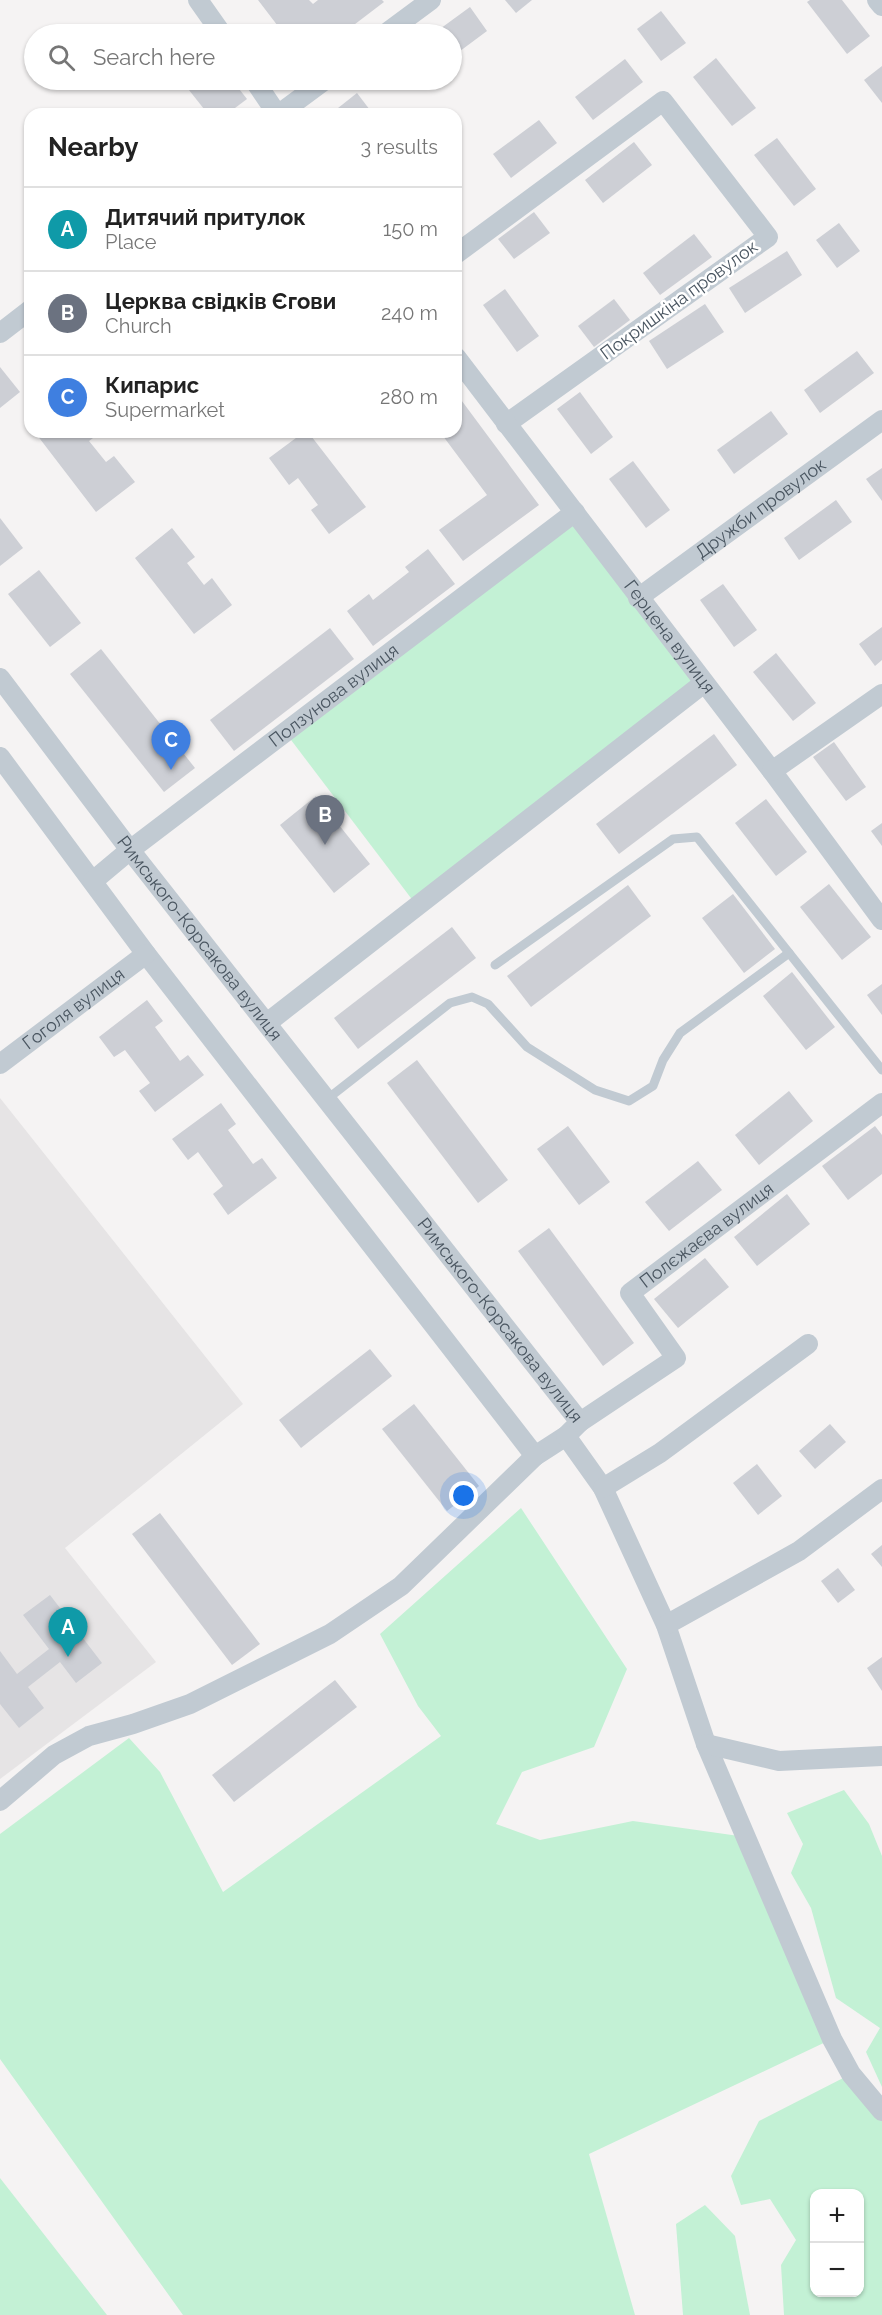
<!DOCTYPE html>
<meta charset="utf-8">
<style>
body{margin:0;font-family:Raleway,sans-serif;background:#f6f6f6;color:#222}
.controls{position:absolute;right:18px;bottom:18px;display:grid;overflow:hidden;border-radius:12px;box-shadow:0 2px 4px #0004}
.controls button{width:54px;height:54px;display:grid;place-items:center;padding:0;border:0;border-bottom:2px solid #e0e0e0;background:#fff;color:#222;font:30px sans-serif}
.you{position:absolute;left:464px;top:1496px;width:21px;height:21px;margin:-15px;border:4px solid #fff;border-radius:50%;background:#1a73e8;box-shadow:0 0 0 9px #1a73e833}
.badge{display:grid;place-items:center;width:39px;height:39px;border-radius:50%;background:#1a73e8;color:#fff;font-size:20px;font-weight:700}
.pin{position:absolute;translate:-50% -50px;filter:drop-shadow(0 2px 3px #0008)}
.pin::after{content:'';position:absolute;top:32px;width:21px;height:18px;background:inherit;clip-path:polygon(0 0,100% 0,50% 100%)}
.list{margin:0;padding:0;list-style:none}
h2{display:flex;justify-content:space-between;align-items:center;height:78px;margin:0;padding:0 24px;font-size:26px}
h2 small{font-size:20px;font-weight:400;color:#767676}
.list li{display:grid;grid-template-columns:39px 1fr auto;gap:18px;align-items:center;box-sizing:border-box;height:84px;padding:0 24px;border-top:2px solid #e0e0e0}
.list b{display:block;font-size:22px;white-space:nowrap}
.list p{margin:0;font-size:20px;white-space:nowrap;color:#767676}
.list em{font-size:20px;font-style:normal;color:#767676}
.icon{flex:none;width:33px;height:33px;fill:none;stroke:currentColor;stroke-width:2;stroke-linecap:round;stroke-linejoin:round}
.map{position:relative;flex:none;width:882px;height:2315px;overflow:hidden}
.search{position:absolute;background:#fff;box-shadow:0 2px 4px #0004;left:24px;top:24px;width:438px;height:66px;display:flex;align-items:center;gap:15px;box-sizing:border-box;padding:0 21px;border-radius:33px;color:#767676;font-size:22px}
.panel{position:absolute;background:#fff;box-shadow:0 2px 4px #0004;left:24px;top:108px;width:438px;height:330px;border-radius:18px}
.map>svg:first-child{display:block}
</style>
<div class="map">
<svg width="882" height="2315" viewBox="0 0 882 2315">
<rect width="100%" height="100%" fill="#f5f3f3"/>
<polygon fill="#e6e4e5" points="0,1098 243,1404 65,1548 156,1662 0,1779"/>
<g fill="#c3f1d5" fill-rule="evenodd">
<polygon points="575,512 704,683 417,906 285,732"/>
<polygon points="521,1508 627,1669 594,1747 522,1772 496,1824 540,1840 633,1821 746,1837 832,2039 589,2154 635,2315 183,2315 0,2059 0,1834 129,1738 160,1772 223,1892 441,1736 418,1706 380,1634"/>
<polygon points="844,1790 869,1824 882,1856 882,2087 866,2052 880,2028 836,1998 811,1908 791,1873 803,1844 787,1813"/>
<path d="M851,2074L882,2111V2315H784L781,2265L796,2240L770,2199L741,2205L731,2176L759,2121ZM814,2194H860V2292H814Z"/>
<polygon points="0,2178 107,2315 0,2315"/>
<polygon points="705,2205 735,2236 750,2315 683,2315 676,2224"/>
</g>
<g fill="#cdcfd5">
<polygon points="258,0 309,0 313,4 318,0 382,0 384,2 342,34 284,34"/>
<polygon points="505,0 532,0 516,13"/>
<polygon points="810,0 842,0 870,36 847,54 807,2"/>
<polygon points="470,7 487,31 452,57 452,34 433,34"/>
<polygon points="661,11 686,43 661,61 637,29"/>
<polygon points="716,58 756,108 732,126 693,77"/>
<polygon points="625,59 643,82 593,120 575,97"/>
<polygon points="882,66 882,103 864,80"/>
<polygon points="181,80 232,80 247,99 227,114 208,114"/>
<polygon points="357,93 373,114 335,114 333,112"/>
<polygon points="539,120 557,143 511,178 493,154"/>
<polygon points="777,138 816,189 794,206 754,155"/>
<polygon points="634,142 652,165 603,203 585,180"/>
<polygon points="534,212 550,233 514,259 498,239"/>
<polygon points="839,223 860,251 837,268 816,240"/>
<polygon points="694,234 712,257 660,295 643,273"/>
<polygon points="787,251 802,275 745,313 729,288"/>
<polygon points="505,289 539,336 517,352 483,305"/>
<polygon points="614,299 630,320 594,347 578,326"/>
<polygon points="705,304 724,332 667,369 649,341"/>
<polygon points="857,351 874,373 820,413 804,390"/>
<polygon points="0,367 20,392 0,408"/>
<polygon points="580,392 613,437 591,454 557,409"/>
<polygon points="456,393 539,505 463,561 439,530 487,495 440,432 456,432"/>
<polygon points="771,411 788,434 734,474 717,450"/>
<polygon points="41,432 95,432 97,435 89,441 106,462 114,456 135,482 96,512 37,435"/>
<polygon points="304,432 308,432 366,507 329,534 311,510 318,505 298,478 289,485 269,458"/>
<polygon points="633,461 670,510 646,528 609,479"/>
<polygon points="882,468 882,501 866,479"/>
<polygon points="836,500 852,522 799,560 784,538"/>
<polygon points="0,518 23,548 0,566"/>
<polygon points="172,528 195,557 187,563 204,585 212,578 232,605 194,634 135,558"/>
<polygon points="428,549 455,584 373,646 347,611 369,594 373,600 409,572 405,567"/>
<polygon points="39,570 81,623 50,647 8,594"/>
<polygon points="723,584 757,630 734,647 700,600"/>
<polygon points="882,627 882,660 875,666 859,644"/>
<polygon points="330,628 354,659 234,751 210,720"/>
<polygon points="101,649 195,768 164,792 70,674"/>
<polygon points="776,653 816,703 793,721 753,672"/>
<polygon points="714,734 737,765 619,854 596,824"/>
<polygon points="834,742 866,787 846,801 813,757"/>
<polygon points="316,796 370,864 334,893 280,825"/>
<polygon points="766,799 807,852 776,876 735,823"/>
<polygon points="882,823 882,846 871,831"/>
<polygon points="829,884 871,937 842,960 800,907"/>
<polygon points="628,885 651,916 531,1007 507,976"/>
<polygon points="733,894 775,949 744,973 702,918"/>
<polygon points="452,927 476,958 358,1049 334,1018"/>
<polygon points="792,972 835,1027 806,1050 763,996"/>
<polygon points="882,984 882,1015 867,995"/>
<polygon points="147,1000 163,1021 155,1027 180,1061 188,1055 204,1075 155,1112 139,1091 150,1083 125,1050 114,1057 99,1037"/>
<polygon points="417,1060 508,1180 478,1203 387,1083"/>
<polygon points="789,1091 813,1121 759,1165 735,1135"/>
<polygon points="221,1103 236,1124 228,1130 253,1164 262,1158 277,1178 228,1215 213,1194 223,1186 198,1152 188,1160 172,1139"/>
<polygon points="568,1126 610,1182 579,1205 537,1149"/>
<polygon points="875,1126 882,1135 882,1174 848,1200 822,1166"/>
<polygon points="698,1161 722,1190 669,1231 645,1202"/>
<polygon points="787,1194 810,1224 757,1266 734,1237"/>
<polygon points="549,1228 634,1343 603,1366 518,1251"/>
<polygon points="705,1258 729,1287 678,1328 654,1299"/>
<polygon points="370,1349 392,1376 301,1448 279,1420"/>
<polygon points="414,1404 479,1486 447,1511 382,1429"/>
<polygon points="830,1424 846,1442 815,1469 799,1451"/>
<polygon points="757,1464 782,1496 758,1515 733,1483"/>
<polygon points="160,1513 260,1644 232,1665 132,1534"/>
<polygon points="882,1545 882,1567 871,1554"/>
<polygon points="838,1568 855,1590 838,1603 821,1581"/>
<polygon points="50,1595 102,1663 76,1683 60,1662 28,1687 44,1708 19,1728 0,1704 0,1651 17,1674 49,1649 23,1615"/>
<polygon points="882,1657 882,1691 867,1668"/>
<polygon points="335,1680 357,1707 234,1802 212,1775"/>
</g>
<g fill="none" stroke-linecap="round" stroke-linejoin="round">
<g stroke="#c1cad2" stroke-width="9">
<polyline points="495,965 673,839 697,837 882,1070"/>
<polyline points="326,1100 450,1003 472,997 488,1004 527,1047 595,1090 629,1101 653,1086 663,1060 680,1033 789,953"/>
</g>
<g stroke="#c1cad2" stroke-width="20">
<polyline points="198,0 222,34"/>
<polyline points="877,0 882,6"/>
<polyline points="385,34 431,0"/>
<polyline points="254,80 277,114"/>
<polyline points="279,114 325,80"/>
<polyline points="456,254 663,101 768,237 506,424"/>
<polyline points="0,333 30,310"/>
<path id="s1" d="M456,357L772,771L882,920"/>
<path id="s2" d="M638,598L882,420"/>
<path id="s3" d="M0,678L130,850L580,1422L566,1436L535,1456L146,954L0,757"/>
<polyline points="772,771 882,694"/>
<path id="s4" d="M93,881L130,850L575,512"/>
<polyline points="267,1023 704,683"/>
<path id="s5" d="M0,1064L146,954"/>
<path id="s6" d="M580,1422L676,1358L630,1293L882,1103"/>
<polyline points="566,1436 603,1488 666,1625 706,1744 832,2039 851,2074 882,2111"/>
<polyline points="603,1488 660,1453 808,1344"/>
<polyline points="666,1625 799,1551 882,1489"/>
<polyline points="706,1744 779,1761 882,1756"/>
<polyline points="0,1801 54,1755 89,1736 133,1724 190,1704 330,1634 401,1586 535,1456"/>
</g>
</g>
<g text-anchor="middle" stroke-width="5" stroke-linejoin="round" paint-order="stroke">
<g font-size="18" fill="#4a5661" stroke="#fff">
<text transform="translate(679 300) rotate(-36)" y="6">Покришкіна провулок</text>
<text dy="6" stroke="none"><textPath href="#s2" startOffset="152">Дружби провулок</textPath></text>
<text dy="6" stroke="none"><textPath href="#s1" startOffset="352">Герцена вулиця</textPath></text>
<text dy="6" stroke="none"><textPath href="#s4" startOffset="304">Ползунова вулиця</textPath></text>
<text dy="6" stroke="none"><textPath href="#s3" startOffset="328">Римського-Корсакова вулиця</textPath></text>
<text dy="6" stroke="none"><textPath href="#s5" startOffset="92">Гоголя вулиця</textPath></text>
<text dy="6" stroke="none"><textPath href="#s6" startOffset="291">Полєжаєва вулиця</textPath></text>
<text dy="6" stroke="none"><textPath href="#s3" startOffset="814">Римського-Корсакова вулиця</textPath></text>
</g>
</g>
</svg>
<div class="controls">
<button>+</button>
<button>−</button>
</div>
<div class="you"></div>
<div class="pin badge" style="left:68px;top:1657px;background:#0f9aa8">A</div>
<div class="pin badge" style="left:325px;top:845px;background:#6b7280">B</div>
<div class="pin badge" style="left:171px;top:770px;background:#3f7fe0">C</div>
<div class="search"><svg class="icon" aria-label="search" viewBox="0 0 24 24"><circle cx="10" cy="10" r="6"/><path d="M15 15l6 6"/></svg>Search here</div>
<section class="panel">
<h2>Nearby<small>3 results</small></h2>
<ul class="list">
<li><span class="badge" style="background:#0f9aa8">A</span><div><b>Дитячий притулок</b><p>Place</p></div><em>150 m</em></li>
<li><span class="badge" style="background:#6b7280">B</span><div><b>Церква свідків Єгови</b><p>Church</p></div><em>240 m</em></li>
<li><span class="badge" style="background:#3f7fe0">C</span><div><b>Кипарис</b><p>Supermarket</p></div><em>280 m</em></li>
</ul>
</section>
</div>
